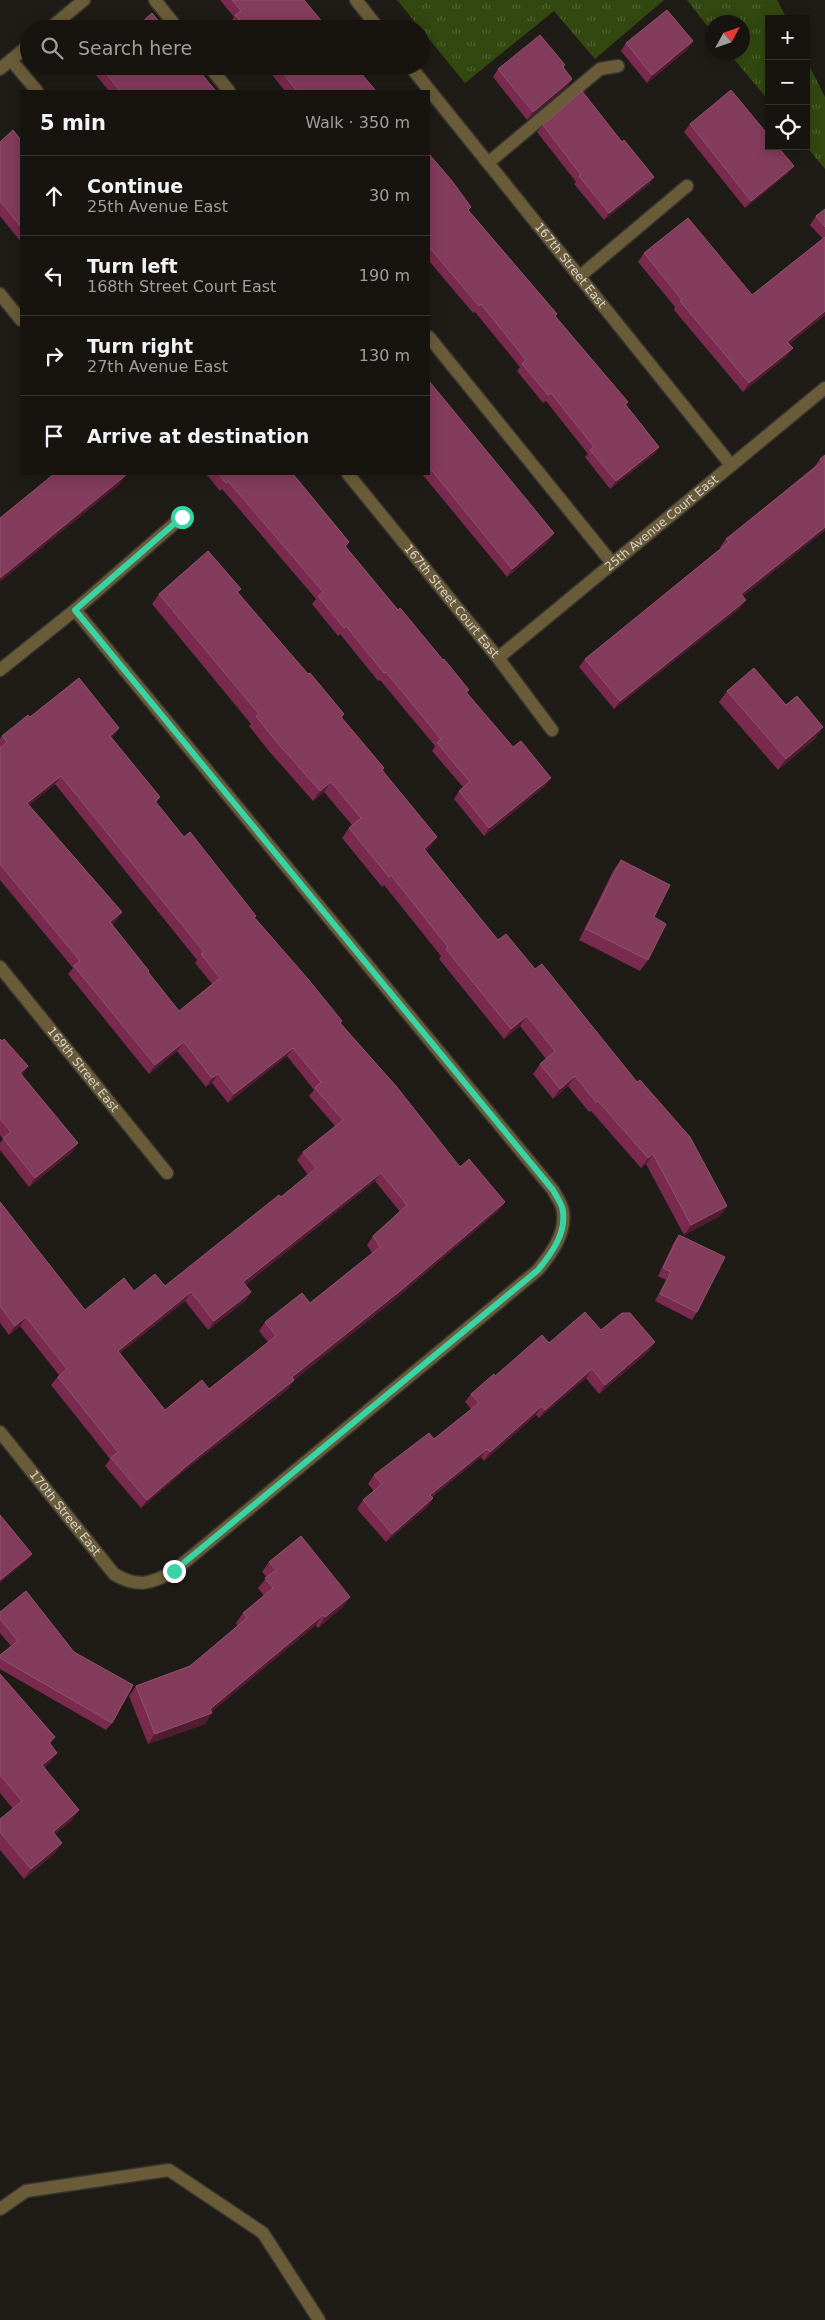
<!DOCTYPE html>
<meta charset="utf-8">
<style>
body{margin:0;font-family:"DejaVu Sans",sans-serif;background:#24211e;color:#f1f3f6}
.controls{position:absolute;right:15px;top:15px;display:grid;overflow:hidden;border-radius:0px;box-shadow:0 2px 12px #0003}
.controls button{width:45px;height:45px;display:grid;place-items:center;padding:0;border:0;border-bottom:1px solid #363330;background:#171410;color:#f1f3f6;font:25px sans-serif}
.compass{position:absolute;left:705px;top:15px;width:45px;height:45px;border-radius:50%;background:#171410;box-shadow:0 2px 12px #0003;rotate:50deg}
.stop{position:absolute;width:15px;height:15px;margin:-11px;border:4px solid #39d4a5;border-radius:50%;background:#fff}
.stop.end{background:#39d4a5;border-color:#fff;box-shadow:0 1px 5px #0008}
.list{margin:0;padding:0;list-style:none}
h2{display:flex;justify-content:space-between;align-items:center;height:65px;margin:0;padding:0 20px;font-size:21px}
h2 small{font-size:16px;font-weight:400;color:#9e9e9f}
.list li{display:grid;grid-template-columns:32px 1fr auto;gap:15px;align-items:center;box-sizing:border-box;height:80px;padding:0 20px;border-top:1px solid #363330}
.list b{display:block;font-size:19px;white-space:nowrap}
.list p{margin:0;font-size:16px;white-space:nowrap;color:#9e9e9f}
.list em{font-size:16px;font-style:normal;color:#9e9e9f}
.icon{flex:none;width:28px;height:28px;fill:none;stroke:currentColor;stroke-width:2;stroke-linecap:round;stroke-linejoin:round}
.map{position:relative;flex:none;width:825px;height:2320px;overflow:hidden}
.search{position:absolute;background:#171410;box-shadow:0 2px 12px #0003;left:20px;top:20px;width:410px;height:55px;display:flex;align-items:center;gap:12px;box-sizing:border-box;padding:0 18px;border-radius:28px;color:#9e9e9f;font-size:19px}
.panel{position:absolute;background:#171410;box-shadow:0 2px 12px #0003;left:20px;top:90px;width:410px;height:385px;border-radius:0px}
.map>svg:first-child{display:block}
</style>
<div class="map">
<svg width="825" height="2320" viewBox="0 0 825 2320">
<defs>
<pattern id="park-tufts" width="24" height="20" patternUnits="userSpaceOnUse" patternTransform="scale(1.25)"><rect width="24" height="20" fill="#324810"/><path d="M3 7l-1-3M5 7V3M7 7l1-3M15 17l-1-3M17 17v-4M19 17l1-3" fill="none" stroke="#4f6232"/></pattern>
</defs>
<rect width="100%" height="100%" fill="#1f1b16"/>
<g fill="url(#park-tufts)">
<polygon points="397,0 664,0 595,59 554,11 465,83"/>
<polygon points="687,0 777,0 787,19 769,19 769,101 729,53 742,52 742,22 712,22 712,32"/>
<polygon points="806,59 825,97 825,169 806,146"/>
</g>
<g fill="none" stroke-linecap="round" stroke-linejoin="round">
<g stroke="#383530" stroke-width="15">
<g id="service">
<polyline points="155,0 178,29"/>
<polyline points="209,66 229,91"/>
<polyline points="488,163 600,69 618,66"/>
<polyline points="579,277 687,186"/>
<polyline points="429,337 612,563"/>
<polyline points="0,2209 26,2191 169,2170 263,2233 319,2320"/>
</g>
</g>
<g stroke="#383530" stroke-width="15">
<g id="minor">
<polyline points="356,0 379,29"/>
<polyline points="49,29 84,0"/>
<polyline points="11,60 37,91"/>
<path id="s1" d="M410,66L731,465"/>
<polyline points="0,69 29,45"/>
<polyline points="0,294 21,320"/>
<path id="s2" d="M348,474L498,658L552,730"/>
<path id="s3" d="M498,658L825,388"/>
<polyline points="0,670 75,610 182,517"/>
<path id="s4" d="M0,967L167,1173"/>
<path id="s5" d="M0,1432L114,1574C137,1588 151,1584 174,1571L538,1270C551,1254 566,1234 563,1212C563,1205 556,1196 553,1190L75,610"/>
</g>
</g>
<use href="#service" stroke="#6a5c38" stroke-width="12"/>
<use href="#minor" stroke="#6a5c38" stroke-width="12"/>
</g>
<g fill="#792a4e" fill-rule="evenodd">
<polygon points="220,0 304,0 328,29 235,29 230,23 234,17"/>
<polygon points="626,43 688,49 647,83 621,51"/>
<polygon points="565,65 563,68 572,79 567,86 527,120 493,77 498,69"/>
<polygon points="91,66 195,66 215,90 214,91 109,91 90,68"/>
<polygon points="265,66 355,66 376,91 285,91"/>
<polygon points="690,124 788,173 745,208 684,132"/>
<polygon points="543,125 622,142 654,177 649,184 604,220 574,184 576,182 537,132"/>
<polygon points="21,140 21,242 0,216 0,142"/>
<polygon points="429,154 469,211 557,314 555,317 628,402 626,405 659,447 654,454 610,489 585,457 588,454 546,401 543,403 517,371 520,367 475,312 473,313 429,261"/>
<polygon points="825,209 825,315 789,344 787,356 743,392 674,310 675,307 638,262 644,253 752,295 823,239 810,225 816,216"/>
<polygon points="429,381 549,541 507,577 422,474 429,474"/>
<polygon points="825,455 825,530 743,596 740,608 614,709 579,667 585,659 721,548 720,547 726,539 814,467 820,459"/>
<polygon points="206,474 293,474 349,542 346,547 398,610 469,690 467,693 545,786 484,836 454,799 459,791 463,787 432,751 435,746 380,680 378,681 340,634 338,636 312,604 316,599 222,489 220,491"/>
<polygon points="238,592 308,674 344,714 342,718 384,768 383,770 430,847 426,851 498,940 727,1206 720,1216 684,1235 646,1164 641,1168 591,1111 589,1112 568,1086 553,1099 533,1074 540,1064 546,1059 520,1026 504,1039 439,959 441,956 384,885 382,887 342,838 349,828 352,825 324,792 313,801 268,750 249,726 251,724 152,604 159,594"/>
<polygon points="727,691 786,705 816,738 778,770 719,702"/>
<path d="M30,717L119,728L112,738L160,797L156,803L184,837L254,918L460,1167L505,1202L499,1210L394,1300L294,1380L288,1389L184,1471L141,1508L105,1466L110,1459L51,1385L59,1375L20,1326L9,1335L0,1323V1202L85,1310L134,1291L165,1286L281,1197L308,1175L297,1160L303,1152L335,1126L309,1096L314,1090L287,1056L228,1103L212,1083L206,1087L177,1051L149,1074L68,974L73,968L0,880V739L2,736ZM55,784L197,960L195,963L212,984L179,1011L148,973L112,924L116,921L122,912L29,805ZM375,1181L400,1212L373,1236L367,1245L372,1253L310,1303L265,1322L259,1331L268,1342L209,1389L165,1410L120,1353L185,1301L208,1330L245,1301L251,1292L245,1285Z"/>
<polygon points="621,860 654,917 648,960 640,971 579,940 613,871"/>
<polygon points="0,1039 28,1066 22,1075 78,1143 72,1152 29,1187 0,1150 0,1143 3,1139 0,1135"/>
<polygon points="679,1235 697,1312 692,1320 655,1301 666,1280 658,1276 674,1242"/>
<polygon points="601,1330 649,1351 599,1394 586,1378 539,1418 536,1415 484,1461 481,1457 432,1497 433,1498 427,1507 386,1542 357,1509 363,1500 374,1491 368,1484 374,1475 434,1439 471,1409 465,1402 471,1394 495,1376 549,1343"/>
<polygon points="269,1562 343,1607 318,1628 316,1625 211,1712 205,1724 148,1744 129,1696 136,1686 190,1666 238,1626 236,1623 243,1613 264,1596 258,1588 267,1577 262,1572"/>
<polygon points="0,1612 112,1723 106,1730 0,1669 0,1655 11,1646 0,1633"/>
<polygon points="0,1674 55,1737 50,1744 57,1753 50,1762 44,1768 72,1820 55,1834 55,1853 24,1879 0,1850 0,1819 13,1809 0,1793"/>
</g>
<g fill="#511c32">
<polygon points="693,41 688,49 647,83 652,75"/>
<polygon points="572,79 567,86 527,120 533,112"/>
<polygon points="794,166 788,173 745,208 751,201"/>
<polygon points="654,177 649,184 604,220 609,213"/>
<polygon points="825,311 825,315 782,350 787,342"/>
<polygon points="793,348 787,356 743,392 749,383"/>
<polygon points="659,447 654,454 610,489 616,481"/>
<polygon points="126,475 119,485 0,582 0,578"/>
<polygon points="825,527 825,530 735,603 741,594"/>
<polygon points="554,533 549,541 507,577 512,569"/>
<polygon points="746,600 740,608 614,709 620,701"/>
<polygon points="823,727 816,738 778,770 786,759"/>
<polygon points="119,728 113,737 104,745 110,736"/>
<polygon points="61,776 55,784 21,812 27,803"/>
<polygon points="551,778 545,786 484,836 489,828"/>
<polygon points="331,782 324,792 313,801 320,791"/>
<polygon points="437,837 430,847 417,859 424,849"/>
<polygon points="122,912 116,921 104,931 110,922"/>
<polygon points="527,1016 520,1026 504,1039 511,1029"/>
<polygon points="184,1042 177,1051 149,1074 155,1065"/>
<polygon points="293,1048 287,1056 228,1103 234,1094"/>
<polygon points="28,1066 22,1075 20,1073"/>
<polygon points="218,1074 212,1083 206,1087 212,1078"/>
<polygon points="575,1076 568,1086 553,1099 560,1089"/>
<polygon points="78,1143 72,1152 29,1187 35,1178"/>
<polygon points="653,1154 646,1164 641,1168 648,1158"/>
<polygon points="381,1173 375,1181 237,1291 243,1282"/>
<polygon points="505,1202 499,1210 394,1300 286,1386 292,1377"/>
<polygon points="727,1206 720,1216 684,1235 691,1225"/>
<polygon points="191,1292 185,1301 112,1360 118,1351"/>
<polygon points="251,1292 245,1301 208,1330 214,1321"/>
<polygon points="26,1317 20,1326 9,1335 15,1326"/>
<polygon points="655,1342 649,1351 599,1394 605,1385"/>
<polygon points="592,1369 586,1378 539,1418 545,1410"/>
<polygon points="294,1380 288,1389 184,1471 141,1508 147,1500 190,1463"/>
<polygon points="542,1406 536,1415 484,1461 490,1452"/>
<polygon points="487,1449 481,1457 424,1503 430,1495"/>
<polygon points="433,1498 427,1507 386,1542 392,1534"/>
<polygon points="32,1554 26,1561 0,1583 0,1580"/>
<polygon points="350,1597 343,1607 318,1628 325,1617"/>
<polygon points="323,1615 316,1625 208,1715 212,1713 205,1724 148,1744 155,1734 210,1709"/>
<polygon points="57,1753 50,1762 35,1775 42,1765"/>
<polygon points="79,1810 72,1820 46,1842 53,1832"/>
<polygon points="62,1843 55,1853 24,1879 31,1869"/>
</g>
<g fill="#833c5c" stroke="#90536e" fill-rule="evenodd">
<polygon points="232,0 304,0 328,29 237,29 243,24 235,15 241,11"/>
<polygon points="667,10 693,41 652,75 626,43"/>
<polygon points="152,13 165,29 134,29"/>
<polygon points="540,35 565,65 563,67 572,79 533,112 498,69"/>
<polygon points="100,66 195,66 215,90 213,91 120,91"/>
<polygon points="277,66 355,66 376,91 297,91"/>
<polygon points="731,90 769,136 769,146 777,146 794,166 751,201 690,124"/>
<polygon points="582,91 622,142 624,140 654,177 609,213 579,176 581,175 543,125"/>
<polygon points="13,130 21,140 21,227 0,201 0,142"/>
<polygon points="429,154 452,181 471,207 468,210 557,314 555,316 628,402 625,404 659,447 616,481 590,450 594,447 551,393 548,395 522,364 526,360 481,304 479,306 429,247"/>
<polygon points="825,209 825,227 816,216"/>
<polygon points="688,218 752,295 825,237 825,311 787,342 793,348 749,383 680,301 682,300 644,253"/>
<polygon points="429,381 554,533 512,569 429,467"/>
<polygon points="825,455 825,527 741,594 746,600 620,701 585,659 729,542 726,539 822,462 820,459"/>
<polygon points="54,474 125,474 126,475 0,578 0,518"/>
<polygon points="218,474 293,474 349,542 345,546 398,610 400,608 443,660 444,659 469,690 466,692 513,747 521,741 551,778 489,828 459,791 470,782 437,743 441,739 386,672 384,673 346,626 344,628 318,596 323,592 228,481 226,483"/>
<polygon points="208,551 241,589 237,592 308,674 310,673 344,714 341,717 384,768 382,770 437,837 424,849 498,940 506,934 535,969 542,964 637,1082 640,1080 690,1137 727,1206 691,1225 653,1154 648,1158 598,1101 596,1102 575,1076 560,1089 540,1064 555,1051 527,1016 511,1029 446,949 448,947 391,875 389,877 349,828 361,818 331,782 320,791 275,740 256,716 259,714 159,594"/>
<polygon points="754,668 786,705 797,696 823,727 786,759 727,691"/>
<path d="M79,678L119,728L110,736L160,797L155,801L184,837L190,832L256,916L254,917L308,979L342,1021L340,1023L396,1086L460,1167L469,1159L505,1202L400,1291L292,1377L294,1380L190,1463L147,1500L111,1458L118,1452L58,1377L67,1369L26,1317L15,1326L0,1306V1202L85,1310L124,1278L134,1291L155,1274L165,1286L279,1195L281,1197L316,1168L303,1152L343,1120L315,1088L321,1082L293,1048L234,1094L218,1074L212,1078L184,1042L155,1065L74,966L80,961L0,864V748L7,742L2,736L28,715L30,717ZM61,776L204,952L201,954L220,978L179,1011L148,972L149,971L110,922L122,912L27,803ZM381,1173L407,1205L373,1236L380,1247L310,1303L302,1293L265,1322L276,1336L209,1389L202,1380L165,1410L118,1351L191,1292L214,1321L251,1292L243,1282Z"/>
<polygon points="621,860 670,885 654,917 666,924 648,960 586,929"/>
<polygon points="0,1039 2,1041 4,1039 28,1066 20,1073 78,1143 35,1178 3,1138 11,1132 0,1119"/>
<polygon points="679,1235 725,1257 697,1312 660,1294 671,1272 663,1268"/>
<polygon points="585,1312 601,1330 622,1313 630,1313 655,1342 605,1385 592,1369 545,1410 542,1406 490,1452 487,1449 430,1495 433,1498 392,1534 363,1500 382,1484 374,1475 429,1433 434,1439 479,1403 471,1394 494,1374 495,1376 542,1335 549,1343"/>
<polygon points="0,1515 32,1554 0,1580"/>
<polygon points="301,1536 350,1597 325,1617 323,1615 210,1709 212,1713 155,1734 136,1686 190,1666 247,1618 243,1613 273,1588 265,1578 276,1570 269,1562"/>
<polygon points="26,1591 74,1652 133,1685 112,1723 0,1658 0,1655 18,1641 0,1619 0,1612"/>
<polygon points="0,1674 55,1737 49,1742 57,1753 42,1765 79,1810 53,1832 62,1843 31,1869 0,1832 0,1819 22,1801 0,1775"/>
</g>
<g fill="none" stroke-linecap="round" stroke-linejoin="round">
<path stroke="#39d4a5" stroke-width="6" d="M174,1571L538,1270C551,1254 566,1234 563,1212C563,1205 556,1196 553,1190L75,610L182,517"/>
</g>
<g text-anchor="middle" stroke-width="4" stroke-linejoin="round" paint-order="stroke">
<g font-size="12" fill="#d5d2cf" stroke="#1f1b16">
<text dy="4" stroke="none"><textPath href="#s1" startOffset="256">167th Street East</textPath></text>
<text dy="4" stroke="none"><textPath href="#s3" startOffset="212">25th Avenue Court East</textPath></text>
<text dy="4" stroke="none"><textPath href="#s2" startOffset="164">167th Street Court East</textPath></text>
<text dy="4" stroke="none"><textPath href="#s4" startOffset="132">169th Street East</textPath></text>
<text dy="4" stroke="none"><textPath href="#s5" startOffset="104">170th Street East</textPath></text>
</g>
</g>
</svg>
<div class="controls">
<button>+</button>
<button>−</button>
<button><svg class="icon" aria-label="locate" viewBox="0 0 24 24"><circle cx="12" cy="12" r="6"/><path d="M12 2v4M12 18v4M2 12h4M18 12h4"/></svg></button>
</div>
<svg class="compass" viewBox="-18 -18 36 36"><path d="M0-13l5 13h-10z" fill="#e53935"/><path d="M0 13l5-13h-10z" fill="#9e9e9f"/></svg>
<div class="stop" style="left:182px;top:517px"></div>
<div class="stop end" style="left:174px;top:1571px"></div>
<div class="search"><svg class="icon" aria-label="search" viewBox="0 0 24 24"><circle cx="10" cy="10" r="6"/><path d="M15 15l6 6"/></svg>Search here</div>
<section class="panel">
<h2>5 min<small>Walk · 350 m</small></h2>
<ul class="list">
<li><svg class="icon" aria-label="ahead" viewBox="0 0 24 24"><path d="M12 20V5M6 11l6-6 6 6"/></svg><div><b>Continue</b><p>25th Avenue East</p></div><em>30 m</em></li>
<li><svg class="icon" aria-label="left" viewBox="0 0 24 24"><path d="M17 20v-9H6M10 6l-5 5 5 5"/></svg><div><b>Turn left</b><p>168th Street Court East</p></div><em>190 m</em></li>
<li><svg class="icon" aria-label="right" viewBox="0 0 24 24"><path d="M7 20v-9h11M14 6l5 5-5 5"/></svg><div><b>Turn right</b><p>27th Avenue East</p></div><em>130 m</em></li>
<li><svg class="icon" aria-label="arrive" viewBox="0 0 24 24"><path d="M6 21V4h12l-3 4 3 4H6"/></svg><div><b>Arrive at destination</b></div></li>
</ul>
</section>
</div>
